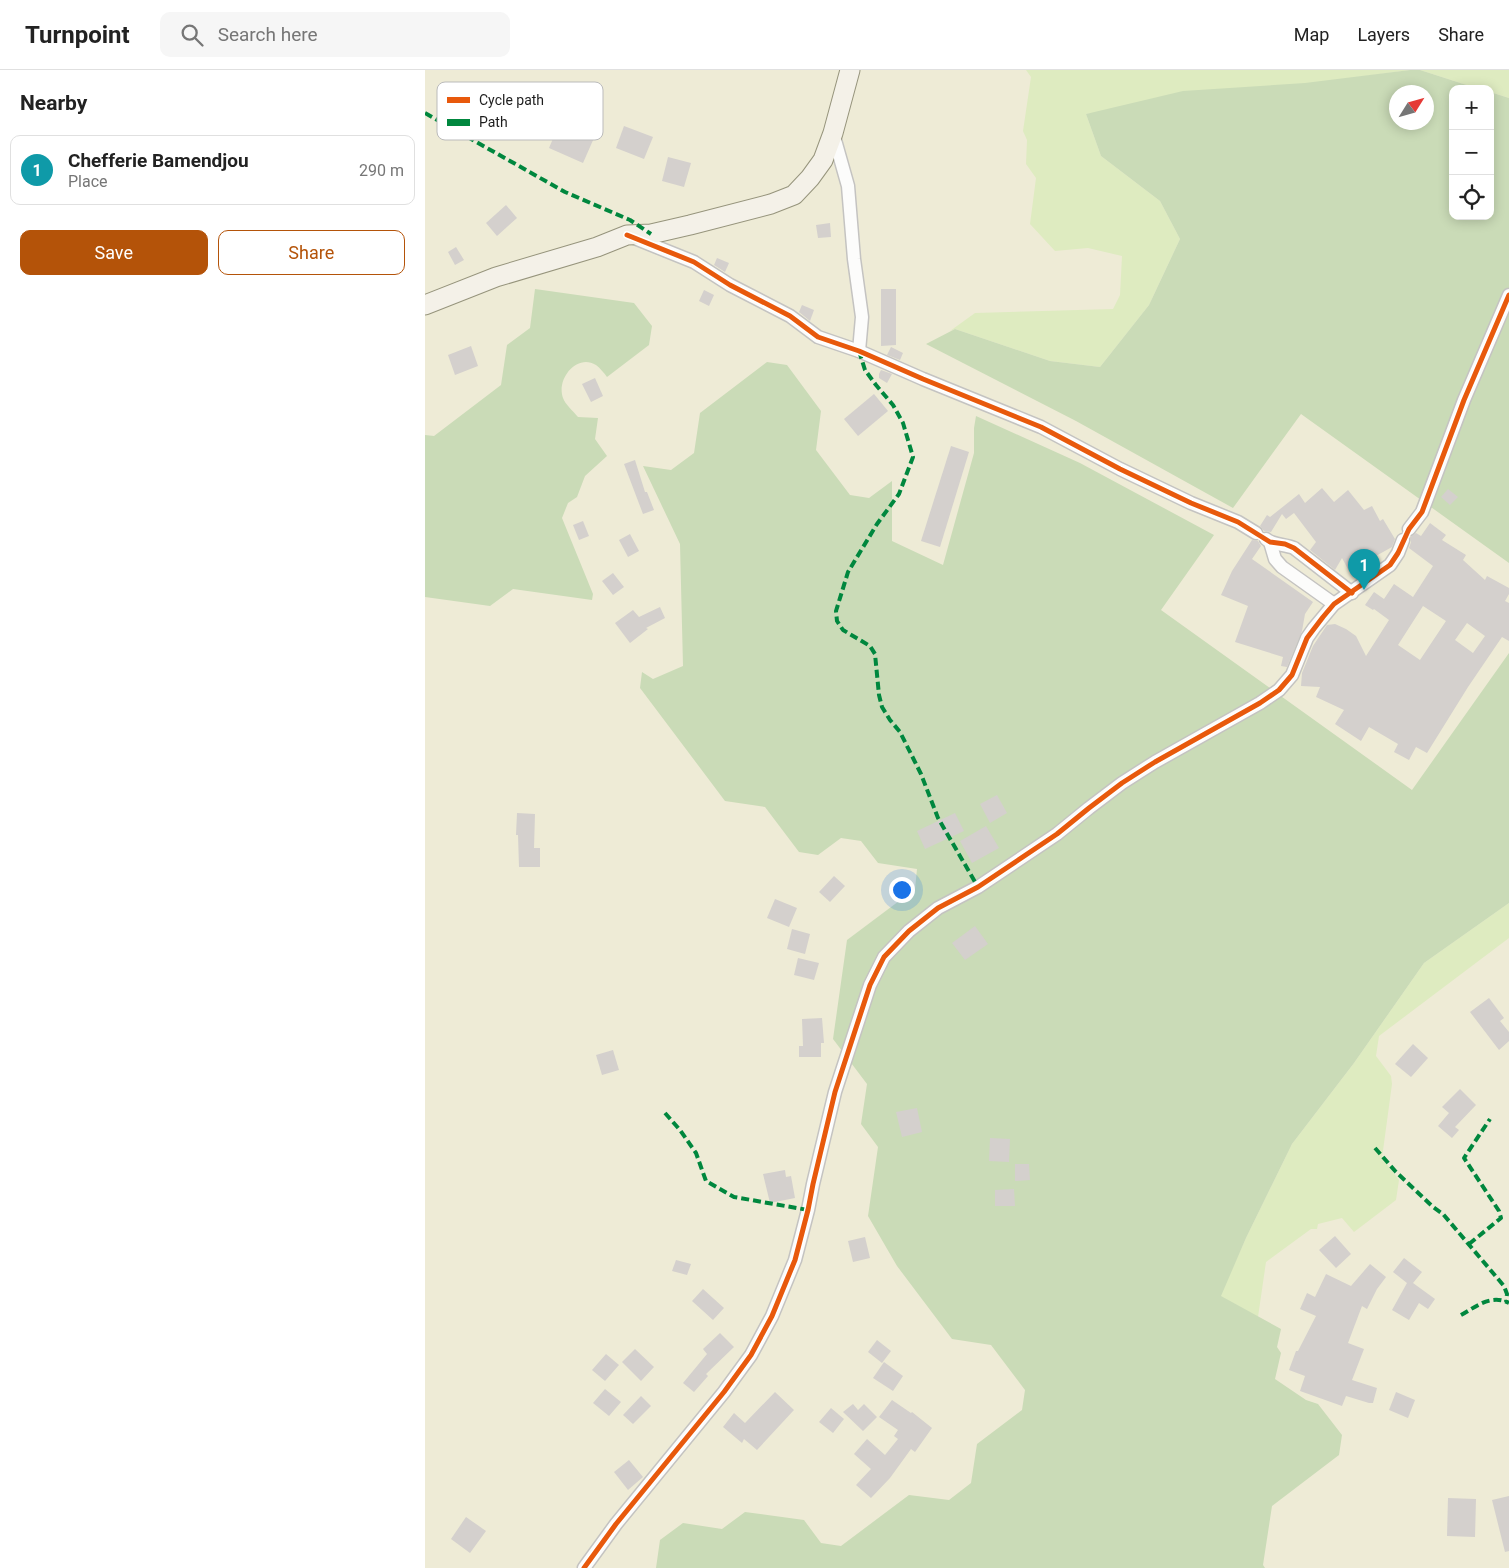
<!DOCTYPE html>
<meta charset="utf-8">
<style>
body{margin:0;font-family:Roboto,sans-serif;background:#f6f6f6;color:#222}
.controls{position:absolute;right:15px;top:15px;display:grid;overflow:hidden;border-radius:10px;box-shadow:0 2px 12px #0003}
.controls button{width:45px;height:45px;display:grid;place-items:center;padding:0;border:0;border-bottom:1px solid #e0e0e0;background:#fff;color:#222;font:25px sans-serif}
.compass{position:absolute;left:964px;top:15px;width:45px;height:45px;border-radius:50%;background:#fff;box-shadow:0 2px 12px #0003;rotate:53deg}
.you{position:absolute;left:476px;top:819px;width:18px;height:18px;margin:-12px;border:4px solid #fff;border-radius:50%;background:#1a73e8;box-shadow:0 0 0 8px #1a73e833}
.badge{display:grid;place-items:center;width:32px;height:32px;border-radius:50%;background:#b45309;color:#fff;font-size:16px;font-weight:700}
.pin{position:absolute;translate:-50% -41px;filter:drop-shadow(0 1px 2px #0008)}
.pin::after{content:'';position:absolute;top:26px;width:18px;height:15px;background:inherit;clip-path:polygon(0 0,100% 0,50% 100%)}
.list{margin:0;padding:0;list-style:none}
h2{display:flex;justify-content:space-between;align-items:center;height:65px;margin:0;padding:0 20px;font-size:21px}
h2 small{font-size:16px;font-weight:400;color:#767676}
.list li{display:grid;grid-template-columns:32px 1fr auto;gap:15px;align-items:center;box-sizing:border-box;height:70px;margin:0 10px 10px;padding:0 10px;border:1px solid #e0e0e0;border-radius:10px}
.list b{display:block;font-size:19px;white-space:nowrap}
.list p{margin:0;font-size:16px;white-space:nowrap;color:#767676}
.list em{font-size:16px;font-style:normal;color:#767676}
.actions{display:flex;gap:10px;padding:15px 20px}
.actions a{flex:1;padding:11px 0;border:1px solid #b45309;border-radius:10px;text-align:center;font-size:18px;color:#b45309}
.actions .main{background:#b45309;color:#fff}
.icon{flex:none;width:28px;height:28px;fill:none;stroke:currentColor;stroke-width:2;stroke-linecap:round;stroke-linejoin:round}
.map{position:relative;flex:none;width:1084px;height:1498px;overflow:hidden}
header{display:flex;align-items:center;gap:30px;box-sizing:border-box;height:70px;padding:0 25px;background:#fff;border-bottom:1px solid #e0e0e0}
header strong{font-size:24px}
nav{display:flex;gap:28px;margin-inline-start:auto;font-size:18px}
.search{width:350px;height:45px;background:#f6f6f6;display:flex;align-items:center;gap:12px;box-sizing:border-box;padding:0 18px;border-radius:10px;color:#767676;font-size:19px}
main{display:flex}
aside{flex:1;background:#fff}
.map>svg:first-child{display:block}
</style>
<header>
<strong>Turnpoint</strong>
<div class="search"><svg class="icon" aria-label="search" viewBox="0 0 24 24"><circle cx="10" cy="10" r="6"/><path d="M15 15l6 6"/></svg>Search here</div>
<nav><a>Map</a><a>Layers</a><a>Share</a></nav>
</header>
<main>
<aside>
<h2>Nearby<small></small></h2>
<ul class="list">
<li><span class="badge" style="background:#0f9aa8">1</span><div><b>Chefferie Bamendjou</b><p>Place</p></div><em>290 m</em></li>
</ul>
<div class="actions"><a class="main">Save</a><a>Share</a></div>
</aside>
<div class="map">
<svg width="1084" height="1498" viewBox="0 0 1084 1498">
<rect width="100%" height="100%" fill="#ece8e4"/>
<path fill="#eeebd6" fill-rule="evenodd" d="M0,0H1084V1498H0ZM1028,19H1065V146H1028ZM972,22H1002V52H972Z"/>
<g fill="#deebc0">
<polygon points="601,0 985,0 661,44 676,86 735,131 755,169 724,235 675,297 625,291 530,259 525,261 550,243 688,239 695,225 697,186 663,178 630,181 605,154 611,108 601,94 602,70 598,61 606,7"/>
<polygon points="995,0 1084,0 1084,28 1065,22 1065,19 1054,19"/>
<polygon points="1084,833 1084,868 954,966 951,986 966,1006 967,1014 957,1088 974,1110 971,1130 929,1162 917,1148 893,1154 892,1159 886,1159 841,1192 833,1247 795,1226 821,1168 867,1074 929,993 999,893"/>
</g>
<g fill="#cadbb7" fill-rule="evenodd">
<path d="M985,0H995L1054,19H1028V146H1065V22L1084,28V493L876,344L808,438L651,351L501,274L530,259L625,291L675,297L724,235L755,169L735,131L676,86L661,44L758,21L880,13ZM972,22H1002V52H972Z"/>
<path d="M110,219L209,233L227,256L224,275L182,307C179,303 175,298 171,295C152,283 131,309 138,328C140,334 148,341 153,347L173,348L170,369L182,386L160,406L152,427L143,433L137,448L168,524L167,530L88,519L65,536L0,527V365L9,366L76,315L82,275L105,258Z"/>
<polygon points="342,292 362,295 396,341 391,380 425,425 444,428 467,411 467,471 518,495 549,383 549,358 551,346 655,393 789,465 736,540 987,720 1084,583 1084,833 999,893 929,993 867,1074 821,1168 796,1226 856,1259 852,1277 856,1283 850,1309 881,1330 893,1334 917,1365 914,1385 847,1436 838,1495 840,1498 231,1498 235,1470 258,1453 297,1459 320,1442 379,1450 396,1473 416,1476 484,1425 524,1430 546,1413 552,1374 597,1340 600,1320 566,1275 527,1269 472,1196 443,1146 453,1077 436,1054 442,1014 408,969 422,870 490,819 492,799 453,793 436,771 416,768 393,785 374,782 340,737 300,731 215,618 217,602 228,609 258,596 255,474 218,396 246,400 269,383 275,343"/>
</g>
<g fill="#d4d0cd" fill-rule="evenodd">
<polygon points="150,41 174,49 168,67 169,68 158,93 124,78 135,52 145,57"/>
<polygon points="199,56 228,67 219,89 191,78"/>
<polygon points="243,87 266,93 259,117 237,111"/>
<polygon points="81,135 92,148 72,166 61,153"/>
<polygon points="405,153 406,167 393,168 391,155"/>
<polygon points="31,177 39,190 30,195 23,182"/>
<polygon points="292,188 304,193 300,202 289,195"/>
<polygon points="456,219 471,219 471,275 456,276"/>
<polygon points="279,220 289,225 284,236 274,231"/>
<polygon points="377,235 389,240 385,251 374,242"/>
<polygon points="46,276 53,296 30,305 23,285"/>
<polygon points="466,277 478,283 475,290 462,285"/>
<polygon points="456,300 467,304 462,313 454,308 454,304"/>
<polygon points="170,308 178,326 166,332 157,314"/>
<polygon points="449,324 463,341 433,366 419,349"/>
<polygon points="526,376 544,382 515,477 496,471"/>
<polygon points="210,390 220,422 222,422 229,440 218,444 199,394"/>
<polygon points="897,418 909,432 923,420 939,440 947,436 955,451 958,449 970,469 967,477 924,501 917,488 910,500 885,480 891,472 869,443 861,449 857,444 846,462 839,461 835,456 842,445 845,447 874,424 880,433"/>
<polygon points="1023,419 1033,427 1025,435 1016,427"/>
<polygon points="158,451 164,466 154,470 148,455"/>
<path d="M1005,453L1021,465L1017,470L1041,485L1038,490L1060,510L1062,506L1084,518V524L1080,531L1084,533V571L1077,567L1043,617L1002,683L991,677L984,690L969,682L973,674L944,657L936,671L910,654L919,640L891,627L895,617L876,616L877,603L888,576L902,555L910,554L921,559L931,566L941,586L964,550L949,539L948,540L940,535L949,522L959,529L969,514L988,527L1008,496L984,478L986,472L985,467L991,463L996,466ZM998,536L1021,551L995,590L973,575ZM1042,553L1060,566L1048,583L1030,570Z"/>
<polygon points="205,464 214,481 203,487 194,470"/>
<polygon points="827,470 833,471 836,476 827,489 888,532 880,544 877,561 862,597 856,596 858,587 810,572 823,536 796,525 807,501"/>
<polygon points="188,503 199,517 188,525 177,511"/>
<polygon points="235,537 240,548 221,558 223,559 205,573 190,553 208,540 214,547"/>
<polygon points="572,725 582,743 565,753 555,734"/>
<polygon points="92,743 110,744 109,778 115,778 115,797 94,797 93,765 91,765"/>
<polygon points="530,743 539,761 500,779 492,761"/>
<polygon points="561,756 574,778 547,793 535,771"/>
<polygon points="409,806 420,816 405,832 394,822"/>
<polygon points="350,829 372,838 364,857 342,848"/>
<polygon points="550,856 563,874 540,890 527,873"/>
<polygon points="367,859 385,864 380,884 362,879"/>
<polygon points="373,888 394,893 389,910 369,905"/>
<polygon points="1064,928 1079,948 1075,951 1084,962 1084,971 1074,980 1045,942"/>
<polygon points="397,948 399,973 396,973 396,987 374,987 374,976 378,976 377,949"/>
<polygon points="988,974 1003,988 986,1007 970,994"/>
<polygon points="188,980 194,1000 177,1005 171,985"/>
<polygon points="1035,1019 1051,1035 1030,1057 1034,1060 1027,1068 1013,1056 1024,1043 1017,1037"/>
<polygon points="492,1038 497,1062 477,1067 471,1042"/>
<polygon points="565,1068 585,1069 584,1092 564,1091"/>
<polygon points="590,1094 604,1094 605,1110 590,1111"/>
<polygon points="360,1100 361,1107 366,1106 370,1128 345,1133 338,1104"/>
<polygon points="589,1119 590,1136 570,1136 570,1120"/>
<polygon points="910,1166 926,1184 911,1198 894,1180"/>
<polygon points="440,1167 445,1188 428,1192 423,1171"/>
<polygon points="979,1188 997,1202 988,1213 1010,1229 1003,1239 994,1233 984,1250 967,1240 982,1213 968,1202"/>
<polygon points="251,1190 266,1194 262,1205 247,1201"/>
<polygon points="945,1194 961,1207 952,1219 942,1239 937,1236 923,1273 939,1279 927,1310 952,1318 948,1333 944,1333 921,1326 917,1336 875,1321 880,1306 864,1300 871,1281 873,1281 891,1246 875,1239 882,1223 890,1227 901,1204 926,1216"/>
<polygon points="278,1219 299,1238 288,1250 267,1231"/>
<polygon points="295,1263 309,1277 281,1304 283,1306 269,1322 258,1313 282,1284 278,1279"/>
<polygon points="452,1270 466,1281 457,1293 443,1282"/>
<polygon points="210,1279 229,1297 216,1311 197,1292"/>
<polygon points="181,1284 194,1295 180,1311 167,1300"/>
<polygon points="459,1292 478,1306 468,1321 448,1308"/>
<polygon points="180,1319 196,1332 184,1346 168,1333"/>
<polygon points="350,1322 369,1340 332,1380 319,1369 317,1373 298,1357 309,1343 320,1353"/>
<polygon points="971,1322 990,1330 983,1348 964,1340"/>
<polygon points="216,1326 226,1336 208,1354 198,1345"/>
<polygon points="467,1330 486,1343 487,1342 507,1358 490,1382 486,1379 465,1408 446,1428 431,1415 446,1399 429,1384 442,1369 460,1385 473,1369 469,1366 473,1360 454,1347"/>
<polygon points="428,1334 433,1340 439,1334 452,1347 438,1361 418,1342"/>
<polygon points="406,1338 419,1349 408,1363 394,1352"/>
<polygon points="204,1390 218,1407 203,1420 189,1402"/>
<polygon points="1084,1426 1084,1481 1080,1482 1067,1430"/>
<polygon points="1023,1428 1051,1429 1050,1467 1022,1466"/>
<polygon points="41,1447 61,1461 45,1483 26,1469"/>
</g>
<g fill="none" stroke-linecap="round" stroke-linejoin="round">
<g stroke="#c4c3c1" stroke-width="15">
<g id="minor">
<polyline points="408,63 423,116 429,189 437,247 434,281"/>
<polyline points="207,167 269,192 305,215 365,246 393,267 434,281 498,309 616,357 695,399 766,433 813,452 831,463"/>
<polyline points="984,459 997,442 1039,330 1084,225"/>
<path d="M841,469C847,475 860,474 869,478L927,523"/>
<polyline points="845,472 850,489 857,497 909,534"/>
<polyline points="159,1498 191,1454 299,1322 326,1285 347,1246 370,1190 383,1140 388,1114 410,1022 445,915 459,887 484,861 513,838 553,817 632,764 664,738 697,713 730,692 835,633 854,620 867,605 882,568 889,558 909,534 965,495 973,483 978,470"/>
</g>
</g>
<g stroke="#96947c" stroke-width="21">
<polyline id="secondary" points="0,235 71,207 172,177 202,165 226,164 265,155 346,134 369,125 385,108 398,90 408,63 425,0"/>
</g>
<use href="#minor" stroke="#fcfcfb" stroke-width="12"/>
<use href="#secondary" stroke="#f4f1e8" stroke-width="19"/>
<g stroke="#00873e" stroke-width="4" stroke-dasharray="8 4" stroke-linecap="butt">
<polyline points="0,43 140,122 205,150 226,164"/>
<polyline points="434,281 440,300 451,315 468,335 478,353 488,387 474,424 452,454 423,502 411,541 412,551 418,560 445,576 450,584 454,625 457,637 465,650 475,662 496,704 513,748 553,817"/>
<polyline points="240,1043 255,1060 271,1083 281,1111 309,1127 383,1140"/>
<polyline points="950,1078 971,1102 1008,1137 1018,1144 1079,1216 1082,1224 1081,1232"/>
<polyline points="1044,1174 1076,1148 1074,1141 1039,1088 1065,1049"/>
<path d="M1036,1245C1052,1236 1066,1224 1084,1233"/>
</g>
<g stroke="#fff" stroke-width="8">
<g id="cycleway">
<polyline points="202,165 269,192 305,215 365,246 393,267 434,281 498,309 616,357 695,399 766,433 813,452 845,472 860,474 869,478 927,523"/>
<polyline points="159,1498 191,1454 299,1322 326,1285 347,1246 370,1190 383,1140 388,1114 410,1022 445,915 459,887 484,861 513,838 553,817 632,764 664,738 697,713 730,692 835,633 854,620 867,605 882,568 898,547 909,534 965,495 973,483 984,459 997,442 1039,330 1084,225"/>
</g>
</g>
<use href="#cycleway" stroke="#e8590c" stroke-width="5"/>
</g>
<rect x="12" y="12" width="166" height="58" rx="8" fill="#fff" stroke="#bbb" stroke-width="1"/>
<rect x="22" y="27" width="23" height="6" fill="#e8590c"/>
<rect x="22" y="49" width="23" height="7" fill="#00873e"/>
<g font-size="14" fill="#1d1d1d">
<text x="54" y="35">Cycle path</text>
<text x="54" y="57">Path</text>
</g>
</svg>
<div class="controls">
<button>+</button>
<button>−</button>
<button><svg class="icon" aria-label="locate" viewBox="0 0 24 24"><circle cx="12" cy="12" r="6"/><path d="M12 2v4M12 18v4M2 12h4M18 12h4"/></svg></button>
</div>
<svg class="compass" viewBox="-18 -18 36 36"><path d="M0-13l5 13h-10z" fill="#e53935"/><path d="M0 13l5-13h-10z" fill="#767676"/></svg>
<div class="you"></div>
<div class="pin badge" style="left:939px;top:520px;background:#0f9aa8">1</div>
</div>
</main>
